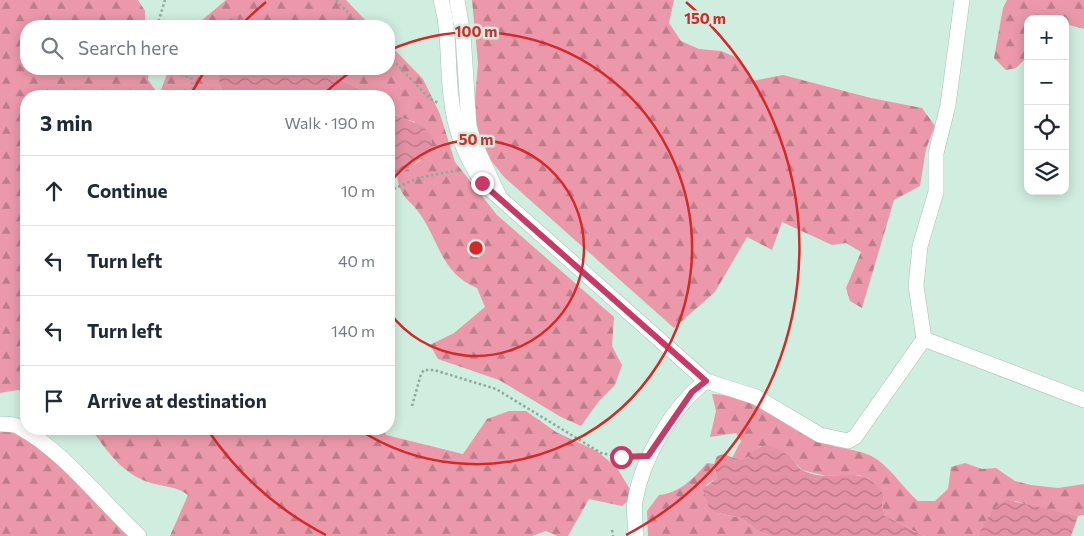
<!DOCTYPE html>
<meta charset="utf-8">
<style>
body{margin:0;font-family:Commissioner,sans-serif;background:#f6f6f7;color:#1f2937}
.controls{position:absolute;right:15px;top:15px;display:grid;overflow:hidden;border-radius:10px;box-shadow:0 2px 12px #0003}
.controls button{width:45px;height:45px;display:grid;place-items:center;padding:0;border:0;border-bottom:1px solid #e0e1e3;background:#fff;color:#1f2937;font:25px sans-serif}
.stop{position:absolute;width:15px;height:15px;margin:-11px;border:4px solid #c73966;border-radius:50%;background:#fff}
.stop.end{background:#c73966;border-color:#fff;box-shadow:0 1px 5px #0008}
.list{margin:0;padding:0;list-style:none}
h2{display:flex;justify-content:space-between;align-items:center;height:65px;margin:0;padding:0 20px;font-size:21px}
h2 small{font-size:16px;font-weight:400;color:#747a83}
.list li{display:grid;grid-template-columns:32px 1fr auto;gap:15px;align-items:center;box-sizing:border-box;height:70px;padding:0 20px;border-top:1px solid #e0e1e3}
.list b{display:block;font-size:19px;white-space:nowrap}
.list em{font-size:16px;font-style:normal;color:#747a83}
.icon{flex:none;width:28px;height:28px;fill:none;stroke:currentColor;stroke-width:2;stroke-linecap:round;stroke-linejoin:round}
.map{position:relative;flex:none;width:1084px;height:536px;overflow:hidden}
.search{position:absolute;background:#fff;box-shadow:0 2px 12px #0003;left:20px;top:20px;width:375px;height:55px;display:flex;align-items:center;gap:12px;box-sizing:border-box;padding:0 18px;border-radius:20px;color:#747a83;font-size:19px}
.panel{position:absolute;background:#fff;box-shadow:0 2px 12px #0003;left:20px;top:90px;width:375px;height:345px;border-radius:20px}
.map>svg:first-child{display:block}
</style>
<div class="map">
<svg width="1084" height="536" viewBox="0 0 1084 536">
<defs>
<pattern id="forest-firs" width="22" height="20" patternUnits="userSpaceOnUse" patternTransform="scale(1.25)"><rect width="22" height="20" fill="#eb99aa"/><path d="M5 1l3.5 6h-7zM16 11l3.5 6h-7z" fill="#bd7c8a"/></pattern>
<pattern id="water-waves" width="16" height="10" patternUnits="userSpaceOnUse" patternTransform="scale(1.25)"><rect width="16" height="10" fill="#e391a3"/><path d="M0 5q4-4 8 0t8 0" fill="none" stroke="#b77684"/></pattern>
</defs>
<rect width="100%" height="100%" fill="#cfeedf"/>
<g fill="url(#forest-firs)">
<polygon points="0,0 138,0 145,11 145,26 26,26 26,69 149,69 148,80 159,95 169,69 219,69 219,81 224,96 26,96 26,392 18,390 0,393"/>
<polygon points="226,0 346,0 371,26 266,26 225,22 223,26 195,26"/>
<polygon points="472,0 674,0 669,23 681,41 699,49 721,51 738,58 752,81 783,75 871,98 922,108 935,126 926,149 920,186 894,200 862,308 850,301 846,288 861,252 846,243 832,245 782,222 772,250 747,237 715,292 674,328 504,177 482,149 474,111 478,63"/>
<polygon points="1007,0 1084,0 1084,29 1065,24 1065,19 1028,19 1028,56 1016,68 1006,70 994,58 1003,8"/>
<path d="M389,44L423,79L440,114L455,162L497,215L614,317L612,346L622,365L615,385L599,401L581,426L561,417L499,380L438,359L430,345L454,333L485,307L477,288C443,274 440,245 422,217C411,199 400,200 397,175L420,161L415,122L402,118L389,111V96H365L362,90L317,69H389Z"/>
<path d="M712,394C755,395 782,427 820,442C839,450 861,448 878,460C894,472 903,488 918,501H935L948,489L951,467L965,463L982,469L996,468L1015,481L1031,485L1058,488L1084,484V515L1078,516L1033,507L1016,501L990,514L978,536H924L885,516L882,504L884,495L860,475L826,476L802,470L791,458L760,446C751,455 745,463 732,458L741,441L736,433L710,437L716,411Z"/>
<path d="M509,411H526L556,432L597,451L617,468L631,491L629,500L622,506L589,499L568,536H557L546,531L532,536H170L188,495C176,486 165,487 151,483C122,474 108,452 91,429H384L386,435L463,454L487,419Z"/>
<polygon points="0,429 17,429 35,441 134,536 0,536"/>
<path d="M707,463L714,464L717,478L706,485L718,513L741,518L757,530L771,536H648L647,511L659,495C680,493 694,478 707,463Z"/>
</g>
<g fill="url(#water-waves)">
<polygon points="233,17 241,19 243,22 266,26 223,26 225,22"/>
<polygon points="219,69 317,69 362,90 365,96 224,96 219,81"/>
<path d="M389,111C400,119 413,120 424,128C451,147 403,172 389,179Z"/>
<path d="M767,445C775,447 784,452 791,458C796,462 798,469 804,471C838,486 858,458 884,495L882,504L885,516L924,536H771L757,530L741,518L718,513L709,508L703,489L717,478L714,464L717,456L724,454C755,469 745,448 767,445Z"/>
<path d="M1007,500L1078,516L1071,536H978C985,523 992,505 1007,500Z"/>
</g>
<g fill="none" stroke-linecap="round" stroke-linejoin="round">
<g stroke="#a3c1b2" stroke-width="16">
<g id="minor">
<path d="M441,0C450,32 447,64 451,96C454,127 465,157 483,183L706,381L756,397L820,435L848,441L855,437L924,339"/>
<polyline points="457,0 463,34 469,126 473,140 498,194"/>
<polyline points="924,339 916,286 920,246 936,192 936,153 948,105 962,0"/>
<polyline points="924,339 1084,400"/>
<path d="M0,424C6,424 14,424 19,427C63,450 102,502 139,536"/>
<path d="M636,536C636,525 633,512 635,501C642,459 672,407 706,381"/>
</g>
</g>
<g stroke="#90a99d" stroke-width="2.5" stroke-dasharray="2.5 2.5" stroke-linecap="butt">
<polyline points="336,0 361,26"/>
<polyline points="157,26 165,0"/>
<polyline points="389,56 429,98 438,103"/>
<polyline points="171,74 181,74 192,79 193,96"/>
<polyline points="389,191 418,178 459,170"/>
<polyline points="412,406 421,374 424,370 434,370 496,389 601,453 621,457 635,456"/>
<polyline points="612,530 613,536"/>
</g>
<use href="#minor" stroke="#fff" stroke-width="15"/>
</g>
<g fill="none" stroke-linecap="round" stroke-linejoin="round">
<polyline stroke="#c73966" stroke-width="6" points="482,183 706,381 692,392 648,456 621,457"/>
</g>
<g fill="none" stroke="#d62828" stroke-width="2.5">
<path d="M389 184A108 108 0 1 1 389 312"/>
<path d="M323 95A216 216 0 0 1 355 69M390 50A216 216 0 1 1 358 429"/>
<path d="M326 535A324 324 0 0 1 207 429M190 96A324 324 0 0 1 206 69M241 25A324 324 0 0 1 266 2M686 2A324 324 0 0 1 626 535"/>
</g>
<circle cx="476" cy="248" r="8" fill="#d62828" stroke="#cfeedf" stroke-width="2.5"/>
<g font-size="15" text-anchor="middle" font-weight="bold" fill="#d62828" stroke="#cfeedf" stroke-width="5" stroke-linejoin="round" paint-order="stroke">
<text x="705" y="24">150 m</text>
<text x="476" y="37">100 m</text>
<text x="476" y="145">50 m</text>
</g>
</svg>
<div class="controls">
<button>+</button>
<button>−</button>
<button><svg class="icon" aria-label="locate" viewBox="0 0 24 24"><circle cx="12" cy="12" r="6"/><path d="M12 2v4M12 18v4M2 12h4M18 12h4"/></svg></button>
<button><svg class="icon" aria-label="layers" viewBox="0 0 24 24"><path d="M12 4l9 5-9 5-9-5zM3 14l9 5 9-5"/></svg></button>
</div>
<div class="stop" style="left:621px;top:457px"></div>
<div class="stop end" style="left:482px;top:183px"></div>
<div class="search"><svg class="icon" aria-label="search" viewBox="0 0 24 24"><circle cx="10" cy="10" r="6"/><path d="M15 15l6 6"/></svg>Search here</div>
<section class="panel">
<h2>3 min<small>Walk · 190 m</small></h2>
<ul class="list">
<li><svg class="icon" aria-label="ahead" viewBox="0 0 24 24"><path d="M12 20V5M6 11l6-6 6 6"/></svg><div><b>Continue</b></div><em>10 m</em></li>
<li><svg class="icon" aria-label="left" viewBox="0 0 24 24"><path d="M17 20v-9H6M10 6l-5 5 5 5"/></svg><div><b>Turn left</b></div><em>40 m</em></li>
<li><svg class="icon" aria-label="left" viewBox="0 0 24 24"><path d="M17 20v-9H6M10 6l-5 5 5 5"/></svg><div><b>Turn left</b></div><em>140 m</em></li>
<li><svg class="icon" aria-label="arrive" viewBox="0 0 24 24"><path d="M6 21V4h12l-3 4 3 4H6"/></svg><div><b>Arrive at destination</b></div></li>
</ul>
</section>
</div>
